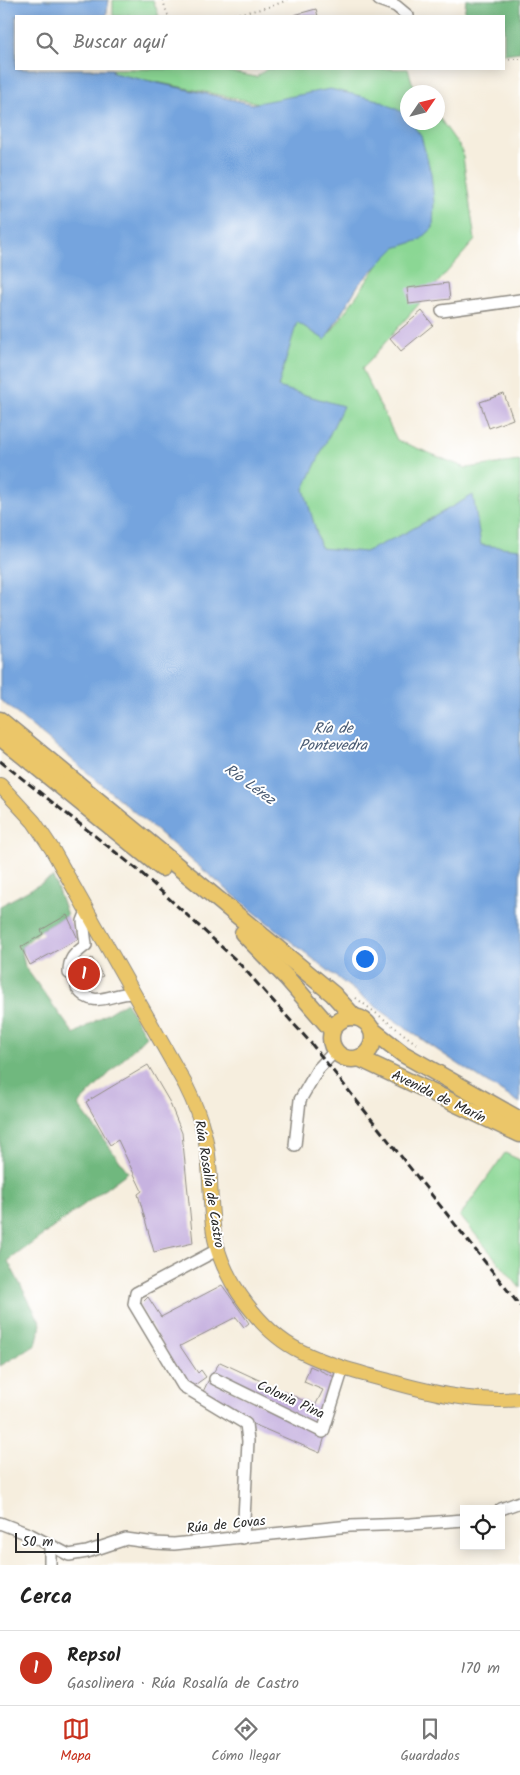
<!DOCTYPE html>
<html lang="es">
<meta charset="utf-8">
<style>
body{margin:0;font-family:Kalam,sans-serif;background:#f2f2f2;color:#222}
.controls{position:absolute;right:15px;bottom:15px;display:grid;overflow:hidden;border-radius:0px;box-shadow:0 2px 12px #0003}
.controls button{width:45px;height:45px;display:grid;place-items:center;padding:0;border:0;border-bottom:1px solid #e0e0e0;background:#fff;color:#222;font:25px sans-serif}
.compass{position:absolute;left:400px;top:85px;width:45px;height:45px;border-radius:50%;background:#fff;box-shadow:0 2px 12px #0003;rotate:55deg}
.scale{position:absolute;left:15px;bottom:12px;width:84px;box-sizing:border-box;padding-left:5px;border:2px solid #2b2b2b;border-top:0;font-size:14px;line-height:18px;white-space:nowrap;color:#2b2b2b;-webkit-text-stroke:4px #fff;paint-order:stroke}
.you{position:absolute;left:364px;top:958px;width:18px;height:18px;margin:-12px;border:4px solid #fff;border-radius:50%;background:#1a73e8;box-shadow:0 0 0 8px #1a73e833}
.badge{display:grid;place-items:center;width:32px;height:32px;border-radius:50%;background:#c8321e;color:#fff;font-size:16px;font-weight:700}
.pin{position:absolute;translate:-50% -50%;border:2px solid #fff;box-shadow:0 1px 5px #0006}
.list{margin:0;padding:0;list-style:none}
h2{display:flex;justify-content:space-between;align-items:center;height:65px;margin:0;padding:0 20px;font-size:21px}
h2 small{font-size:16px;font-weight:400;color:#767676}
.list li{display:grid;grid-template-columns:32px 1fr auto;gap:15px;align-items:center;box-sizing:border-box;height:75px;padding:0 20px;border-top:1px solid #e0e0e0}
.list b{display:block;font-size:19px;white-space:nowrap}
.list p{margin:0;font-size:16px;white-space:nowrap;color:#767676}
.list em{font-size:16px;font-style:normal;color:#767676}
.icon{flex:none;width:28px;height:28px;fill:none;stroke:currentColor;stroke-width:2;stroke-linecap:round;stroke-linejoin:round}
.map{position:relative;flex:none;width:520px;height:1565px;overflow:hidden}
.search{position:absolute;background:#fff;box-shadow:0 2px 12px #0003;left:15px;right:15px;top:15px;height:55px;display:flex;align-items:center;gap:12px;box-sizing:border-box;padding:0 18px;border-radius:0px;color:#767676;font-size:19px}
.sheet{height:140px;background:#fff}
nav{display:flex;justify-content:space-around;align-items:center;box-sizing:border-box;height:70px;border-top:1px solid #e0e0e0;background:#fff;font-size:14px;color:#767676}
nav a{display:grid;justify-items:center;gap:2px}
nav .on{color:#c8321e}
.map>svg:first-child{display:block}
</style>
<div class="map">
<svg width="520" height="1565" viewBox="0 0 520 1565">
<rect width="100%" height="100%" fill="#fff"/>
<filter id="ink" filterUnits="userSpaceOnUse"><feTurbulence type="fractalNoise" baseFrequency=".02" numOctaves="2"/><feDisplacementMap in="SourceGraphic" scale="10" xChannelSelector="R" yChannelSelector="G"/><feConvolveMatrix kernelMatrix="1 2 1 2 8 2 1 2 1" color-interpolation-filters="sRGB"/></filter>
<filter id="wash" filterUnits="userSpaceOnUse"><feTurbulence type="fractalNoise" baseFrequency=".0096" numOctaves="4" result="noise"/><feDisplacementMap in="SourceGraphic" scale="20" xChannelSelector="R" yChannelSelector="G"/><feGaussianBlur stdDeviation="1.12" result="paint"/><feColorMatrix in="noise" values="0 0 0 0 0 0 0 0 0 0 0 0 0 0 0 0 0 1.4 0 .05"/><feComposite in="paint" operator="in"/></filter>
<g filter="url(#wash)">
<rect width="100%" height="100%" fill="#f6eede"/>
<g fill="#8bd794" stroke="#5b8160" fill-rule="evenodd">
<path d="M0,0H109L106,16H16V69H215L256,77L267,69H408L412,82L420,92H408V122H438V116L462,150L475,240L362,369L397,440L466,468L520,461V839L0,469ZM145,80H146L259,103L252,104ZM378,265L331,332H330L359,284Z"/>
<polygon points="113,0 153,0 159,16 113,16"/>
<polygon points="505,1153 520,1160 520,1288 460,1216"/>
</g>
<g fill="#70b87e" stroke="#4e7254">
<polygon points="466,0 520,0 520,52 504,54 504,16 464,16"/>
<polygon points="53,877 67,915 41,930 21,947 25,967 74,1034 126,1002 146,1036 78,1105 128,1172 8,1261 41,1324 36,1345 0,1366 0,906"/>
</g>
<path fill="#75a4de" stroke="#506884" d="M0,0H109L106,16H16V69H112L113,73L252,104L330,89L378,100L404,113L407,118L408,122L411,123L421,136L431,173L434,203L433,228L420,240L395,248L359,284L325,340L297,322L278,387L343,406L304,489L321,548L365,552L405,533L473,495L481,545L520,549V1103C331,990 170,838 0,700Z"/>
<g id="blocks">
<g fill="#c7b3e0">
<polygon points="316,9 318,16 295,16 294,15"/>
<polygon points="448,283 450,299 409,304 407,288"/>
<polygon points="422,311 433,325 401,351 390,338"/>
<polygon points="504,394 513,419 489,428 480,402"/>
<polygon points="67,915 78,939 30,965 21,947 43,934 41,930"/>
<polygon points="92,958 103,976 73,990 65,976"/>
<polygon points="148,1065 169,1101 182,1133 193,1243 154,1252 138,1194 142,1191 118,1140 110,1145 86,1102"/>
<polygon points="222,1285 249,1323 244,1327 236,1317 180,1346 198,1373 201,1370 206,1377 192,1387 186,1383 139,1306 148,1297 161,1317"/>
<polygon points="220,1362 315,1406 323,1390 304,1382 310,1366 337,1378 320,1427 212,1374"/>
<polygon points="209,1379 325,1436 320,1453 253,1424 202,1394"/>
</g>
</g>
</g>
<g filter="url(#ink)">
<use href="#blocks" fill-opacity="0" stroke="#908c84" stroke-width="1"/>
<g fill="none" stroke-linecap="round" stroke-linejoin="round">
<g stroke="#908c84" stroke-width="14">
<g id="minor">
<polyline points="379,0 396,6 408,16"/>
<polyline points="442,311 520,300"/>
<path d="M69,973C69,957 75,954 86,945L83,921L87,911"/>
<path d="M77,988C93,1011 113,992 134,993"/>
<polyline points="295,1145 300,1100 318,1069 335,1051"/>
<polyline points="219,1249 136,1293 134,1304 183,1386 246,1424 248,1441 243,1538"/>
<polyline points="215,1379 323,1432 343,1368"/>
<polyline points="501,1509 520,1502"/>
<polyline points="0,1523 31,1535 69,1555 87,1552 126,1539 155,1543 174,1544 350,1526 411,1524 464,1520"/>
<polyline points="50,1545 50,1565"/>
</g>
</g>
<g stroke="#908c84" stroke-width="16">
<path id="major" d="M0,785L34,822L52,849L185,1084C193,1100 200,1116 204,1133C213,1167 208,1204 215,1239C224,1281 261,1332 300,1351C328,1365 359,1373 389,1381C432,1393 475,1403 520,1399"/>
</g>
<g stroke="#908c84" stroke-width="19">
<g id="highway">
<polyline points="0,720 333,994 354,1017"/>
<polyline points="0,737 162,868"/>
<polyline points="243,933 287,978 332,1030"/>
<circle cx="352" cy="1038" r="21"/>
<polyline points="371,1029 403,1054 520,1120"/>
<polyline points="359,1058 520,1134"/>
</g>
</g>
<g stroke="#908c84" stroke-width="2" stroke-dasharray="1 4" stroke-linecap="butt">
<polyline points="163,0 167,14 170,16"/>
<path d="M219,16C242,13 265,10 287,0"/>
<polyline points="504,60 520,59"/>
<polyline points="356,998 418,1045"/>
</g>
<use href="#minor" stroke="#fff" stroke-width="11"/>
<use href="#major" stroke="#ebc669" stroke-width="14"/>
<use href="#highway" stroke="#ebc669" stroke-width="16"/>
<polyline stroke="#2b2b2b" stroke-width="3" stroke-dasharray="8 4" stroke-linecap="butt" points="0,761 138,870 238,962 310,1042 520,1306"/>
</g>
</g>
<g text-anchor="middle" stroke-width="4" stroke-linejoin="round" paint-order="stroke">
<g font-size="14" fill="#2b2b2b" stroke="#fff">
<text transform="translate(439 1096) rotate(26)" y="5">Avenida de Marín</text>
<text transform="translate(210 1184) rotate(81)" y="5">Rúa Rosalía de Castro</text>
<text transform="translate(291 1399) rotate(25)" y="5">Colonia Pina</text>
<text transform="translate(226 1524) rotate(-6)" y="5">Rúa de Covas</text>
</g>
<g font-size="15" font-style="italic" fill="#495b73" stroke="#fff">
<text x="333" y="733">Ría de<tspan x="333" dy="17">Pontevedra</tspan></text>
<text transform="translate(250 784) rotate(36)" y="5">Río Lérez</text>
</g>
</g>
</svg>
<div class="controls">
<button><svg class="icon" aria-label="locate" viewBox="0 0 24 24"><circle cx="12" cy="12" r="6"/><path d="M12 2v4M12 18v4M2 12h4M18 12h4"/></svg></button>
</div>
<svg class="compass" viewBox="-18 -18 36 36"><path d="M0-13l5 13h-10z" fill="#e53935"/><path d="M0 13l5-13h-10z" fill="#767676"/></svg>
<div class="scale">50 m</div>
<div class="you"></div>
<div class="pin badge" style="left:84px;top:974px">1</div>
<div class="search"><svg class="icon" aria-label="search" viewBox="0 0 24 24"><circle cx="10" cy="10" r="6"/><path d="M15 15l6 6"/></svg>Buscar aquí</div>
</div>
<section class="sheet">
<h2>Cerca<small></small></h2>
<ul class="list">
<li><span class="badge">1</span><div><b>Repsol</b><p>Gasolinera · Rúa Rosalía de Castro</p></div><em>170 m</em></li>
</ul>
</section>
<nav>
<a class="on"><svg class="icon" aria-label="map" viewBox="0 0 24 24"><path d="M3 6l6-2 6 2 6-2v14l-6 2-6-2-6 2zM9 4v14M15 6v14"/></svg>Mapa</a>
<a><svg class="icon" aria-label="directions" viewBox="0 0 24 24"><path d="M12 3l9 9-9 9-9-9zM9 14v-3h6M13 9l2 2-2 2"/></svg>Cómo llegar</a>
<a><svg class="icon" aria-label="saved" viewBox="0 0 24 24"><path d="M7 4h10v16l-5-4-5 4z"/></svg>Guardados</a>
</nav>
